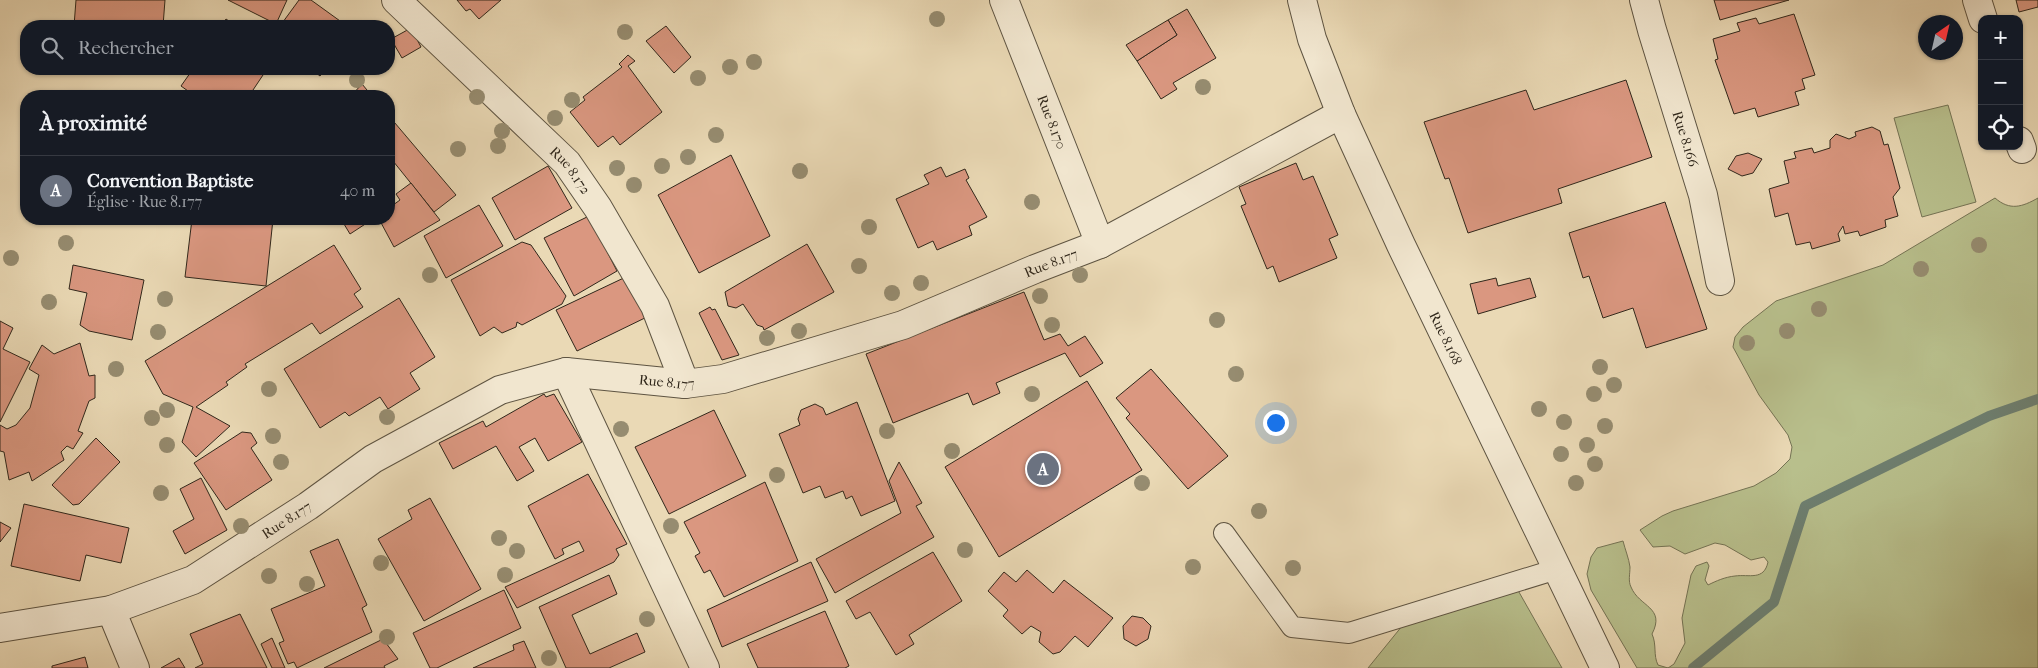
<!DOCTYPE html>
<html lang="fr">
<meta charset="utf-8">
<style>
body{margin:0;font-family:"IM FELL French Canon",serif;background:#20242c;color:#f1f3f6}
.controls{position:absolute;right:15px;top:15px;display:grid;overflow:hidden;border-radius:10px;box-shadow:0 1px 4px #0004}
.controls button{width:45px;height:45px;display:grid;place-items:center;padding:0;border:0;border-bottom:1px solid #363941;background:#171b24;color:#f1f3f6;font:25px sans-serif}
.compass{position:absolute;left:1918px;top:15px;width:45px;height:45px;border-radius:50%;background:#171b24;box-shadow:0 1px 4px #0004;rotate:34deg}
.you{position:absolute;left:1275px;top:422px;width:18px;height:18px;margin:-12px;border:4px solid #fff;border-radius:50%;background:#1a73e8;box-shadow:0 0 0 8px #1a73e833}
.badge{display:grid;place-items:center;width:32px;height:32px;border-radius:50%;background:#ea580c;color:#fff;font-size:16px;font-weight:700}
.pin{position:absolute;translate:-50% -50%;border:2px solid #fff;box-shadow:0 1px 5px #0006}
.list{margin:0;padding:0;list-style:none}
h2{display:flex;justify-content:space-between;align-items:center;height:65px;margin:0;padding:0 20px;font-size:21px}
h2 small{font-size:16px;font-weight:400;color:#9ea1a6}
.list li{display:grid;grid-template-columns:32px 1fr auto;gap:15px;align-items:center;box-sizing:border-box;height:70px;padding:0 20px;border-top:1px solid #363941}
.list b{display:block;font-size:19px;white-space:nowrap}
.list p{margin:0;font-size:16px;white-space:nowrap;color:#9ea1a6}
.list em{font-size:16px;font-style:normal;color:#9ea1a6}
.icon{flex:none;width:28px;height:28px;fill:none;stroke:currentColor;stroke-width:2;stroke-linecap:round;stroke-linejoin:round}
.map{position:relative;flex:none;width:2038px;height:668px;overflow:hidden}
.search{position:absolute;background:#171b24;box-shadow:0 1px 4px #0004;left:20px;top:20px;width:375px;height:55px;display:flex;align-items:center;gap:12px;box-sizing:border-box;padding:0 18px;border-radius:20px;color:#9ea1a6;font-size:19px}
.panel{position:absolute;background:#171b24;box-shadow:0 1px 4px #0004;left:20px;top:90px;width:375px;height:135px;border-radius:20px}
.map>svg:first-child{display:block}
</style>
<div class="map">
<svg width="2038" height="668" viewBox="0 0 2038 668">
<rect width="100%" height="100%" fill="#ead9b5"/>
<filter id="stains"><feTurbulence type="fractalNoise" baseFrequency=".004" numOctaves="4"/><feColorMatrix values="0 0 0 0 .2 0 0 0 0 .09 0 0 0 0 .02 0 0 0 .5 -.17"/></filter>
<radialGradient id="worn" r=".72"><stop offset=".6" stop-color="#630" stop-opacity="0"/><stop offset="1" stop-color="#630" stop-opacity=".3"/></radialGradient>
<g fill="#b8bf8c" stroke="#747354">
<polygon points="1948,105 1976,202 1922,217 1894,118"/>
<path d="M1995,198C2010,211 2022,207 2038,198V668H1637L1591,590L1587,574L1591,557L1597,548L1623,541C1625,549 1629,559 1630,567C1630,574 1628,581 1631,587C1639,607 1666,607 1652,634C1657,645 1653,655 1658,665L1668,668L1674,664L1685,643L1682,618L1691,575L1696,566L1707,562L1709,566L1705,580L1708,585C1716,581 1725,577 1735,576C1749,574 1764,581 1768,562L1764,557L1751,560L1725,545L1715,543L1685,554L1670,546L1653,547L1640,530L1662,516L1673,511L1754,486L1776,473L1790,459L1792,447L1788,435L1759,395L1733,347L1735,337L1743,327L1776,301L1883,265Z"/>
<polygon points="1511,578 1562,668 1368,668 1411,615"/>
</g>
<g fill="none" stroke-linecap="round" stroke-linejoin="round">
<polyline stroke="#6e7f70" stroke-width="10" points="1693,668 1774,602 1805,506 1989,416 2038,399"/>
</g>
<g fill="#da9780" stroke="#30271b">
<polygon points="76,0 165,0 163,26 74,26"/>
<polygon points="228,0 287,0 276,24"/>
<polygon points="299,0 311,0 347,26 280,26"/>
<polygon points="457,0 501,0 479,19 470,9 466,11"/>
<polygon points="1714,0 1789,0 1720,20"/>
<polygon points="2016,0 2038,0 2038,7 2019,12"/>
<polygon points="1187,9 1216,58 1173,83 1177,89 1161,99 1137,61 1177,35 1168,20"/>
<polygon points="1794,14 1815,75 1802,79 1805,89 1795,92 1799,105 1758,117 1755,108 1734,114 1715,60 1718,59 1713,39 1740,31 1737,23 1756,18 1759,24"/>
<polygon points="226,19 236,26 221,26"/>
<polygon points="1168,20 1177,35 1137,61 1126,45"/>
<polygon points="666,26 691,57 674,73 646,41"/>
<polygon points="411,28 421,47 402,58 391,39"/>
<polygon points="628,55 635,61 628,66 662,112 620,145 613,136 598,147 570,112 585,100 583,97 622,67 619,64"/>
<polygon points="193,69 267,69 249,96 195,96 181,86"/>
<polygon points="311,69 325,69 320,76"/>
<polygon points="1626,80 1652,157 1558,189 1562,203 1468,233 1449,178 1445,179 1424,122 1526,90 1534,110"/>
<polygon points="362,84 372,96 351,96"/>
<polygon points="389,116 456,195 434,212 389,156"/>
<polygon points="1872,127 1880,131 1884,145 1888,144 1900,188 1893,197 1898,216 1885,220 1886,227 1860,236 1858,231 1845,234 1843,226 1838,234 1840,241 1812,249 1810,242 1796,245 1788,213 1775,217 1769,189 1789,183 1784,161 1796,158 1794,152 1812,148 1814,153 1830,148 1830,140 1836,134 1849,139 1856,136 1855,132"/>
<polygon points="1748,153 1762,159 1753,173 1742,176 1728,169 1736,156"/>
<polygon points="731,155 770,236 699,273 658,195"/>
<polygon points="1296,163 1303,180 1313,176 1338,235 1329,239 1337,258 1279,282 1273,266 1267,269 1241,206 1246,204 1239,187"/>
<polygon points="548,166 572,208 515,240 492,198"/>
<polygon points="941,167 946,177 965,169 969,178 966,180 987,217 969,226 972,235 937,250 933,241 918,248 896,199 929,184 924,175"/>
<polygon points="411,183 440,220 394,247 379,219 389,219 389,208 400,200 396,194"/>
<polygon points="1665,202 1707,329 1646,348 1633,308 1603,318 1589,276 1583,278 1569,233"/>
<polygon points="479,205 503,246 446,278 424,236"/>
<polygon points="589,216 617,271 574,296 544,238"/>
<polygon points="192,219 273,219 266,286 185,277"/>
<polygon points="341,219 373,219 350,234"/>
<polygon points="522,242 531,245 566,296 562,304 522,325 517,322 516,327 502,333 494,327 480,336 451,280"/>
<polygon points="807,244 834,292 764,330 763,327 757,325 743,304 736,308 728,306 725,292"/>
<polygon points="334,245 361,289 354,294 363,307 320,334 312,323 245,364 247,367 226,382 228,385 196,407 230,426 196,457 182,442 193,407 163,394 145,361"/>
<polygon points="73,265 144,280 132,340 89,331 80,325 87,293 69,289"/>
<polygon points="630,275 651,315 577,351 556,310"/>
<polygon points="1496,278 1498,286 1530,278 1536,297 1478,314 1470,284"/>
<polygon points="1024,292 1044,340 1060,334 1068,346 1085,336 1103,363 1080,377 1065,353 996,383 1000,393 973,405 968,393 893,423 866,354"/>
<polygon points="399,298 435,357 410,373 420,389 388,409 380,397 349,416 345,412 320,428 284,369"/>
<polygon points="710,307 712,310 715,309 739,355 722,360 699,313"/>
<polygon points="0,321 13,328 3,349 30,362 0,422"/>
<polygon points="80,343 89,376 95,375 95,398 89,401 78,431 83,433 73,449 67,446 61,452 64,460 32,481 29,472 9,480 4,452 0,451 0,425 7,429 16,425 30,408 39,375 29,369 42,345 54,354"/>
<polygon points="1151,369 1228,456 1188,489 1126,418 1130,414 1116,398"/>
<polygon points="1087,381 1142,470 999,557 945,467"/>
<polygon points="544,394 546,397 554,394 582,442 548,461 535,438 519,447 534,471 517,481 496,446 453,469 439,443 483,421 486,427"/>
<polygon points="857,402 895,501 861,516 852,496 846,499 843,491 825,498 820,486 803,493 779,434 800,425 798,419 801,410 815,404 823,408 826,415"/>
<polygon points="714,410 746,476 669,514 635,447"/>
<polygon points="242,432 251,433 257,443 251,448 272,480 226,510 194,463"/>
<polygon points="96,438 120,462 79,504 73,505 52,485"/>
<polygon points="899,462 922,503 916,506 934,537 835,593 816,559 901,513 889,481"/>
<polygon points="588,474 627,544 616,549 619,555 614,562 517,608 505,587 584,551 579,541 562,549 564,554 555,559 528,506"/>
<polygon points="201,478 227,530 185,554 173,531 194,519 180,489"/>
<polygon points="765,482 798,561 724,597 710,570 704,573 695,556 700,553 684,522"/>
<polygon points="430,498 481,589 424,621 378,539 412,519 408,510"/>
<polygon points="24,504 129,528 121,563 86,555 80,581 11,566"/>
<polygon points="0,522 11,528 0,542"/>
<polygon points="338,539 367,605 362,608 372,632 297,668 294,662 288,664 279,643 284,641 271,609 325,586 310,551"/>
<polygon points="933,552 962,601 909,635 914,644 896,655 870,612 856,619 846,601"/>
<polygon points="811,562 828,601 722,647 707,610"/>
<polygon points="1027,570 1053,593 1064,580 1113,618 1088,647 1075,636 1060,652 1053,654 1039,642 1041,632 1031,626 1022,634 1003,616 1008,610 988,591 1004,572 1016,582"/>
<polygon points="609,575 617,594 572,615 590,654 637,633 645,652 609,668 566,668 539,607"/>
<polygon points="504,590 521,628 437,668 430,668 413,633"/>
<polygon points="825,611 849,666 845,668 758,668 747,644"/>
<polygon points="240,614 267,668 195,668 203,664 190,634"/>
<polygon points="1132,616 1143,618 1151,626 1148,639 1136,646 1124,639 1123,626"/>
<polygon points="272,638 285,668 272,668 261,644"/>
<polygon points="383,639 398,659 384,666 385,668 324,668"/>
<polygon points="524,641 536,668 473,668 514,650 513,645"/>
<polygon points="85,657 88,668 52,668 52,666"/>
<polygon points="179,658 185,668 161,668"/>
</g>
<g fill="none" stroke-linecap="round" stroke-linejoin="round">
<g stroke="#5e5442" stroke-width="22">
<polyline id="lane" points="1224,533 1292,627 1349,633 1557,569"/>
</g>
<g stroke="#5e5442" stroke-width="30">
<g id="street">
<path id="s1" d="M396,0L567,163L598,208L655,306L685,384"/>
<path id="s2" d="M1004,0L1100,244"/>
<path id="s3" d="M1302,0L1312,39L1341,114L1401,245L1605,668"/>
<path id="s4" d="M1644,0L1652,30L1703,195L1720,281"/>
<polyline points="1977,0 1983,19"/>
<polyline points="2019,141 2022,149"/>
<polyline points="566,372 705,668"/>
<polyline points="111,610 135,668"/>
<path id="s5" d="M0,628L111,610L193,580L308,506L373,459L500,390L566,372L685,384L723,379L903,325L1035,269L1100,244L1341,114"/>
</g>
</g>
<use href="#lane" stroke="#f1e6cf" stroke-width="20"/>
<use href="#street" stroke="#f1e6cf" stroke-width="28"/>
</g>
<g fill="#968c70">
<circle cx="937" cy="19" r="8"/>
<circle cx="625" cy="32" r="8"/>
<circle cx="754" cy="62" r="8"/>
<circle cx="730" cy="67" r="8"/>
<circle cx="698" cy="78" r="8"/>
<circle cx="357" cy="80" r="8"/>
<circle cx="1203" cy="87" r="8"/>
<circle cx="477" cy="97" r="8"/>
<circle cx="572" cy="100" r="8"/>
<circle cx="555" cy="118" r="8"/>
<circle cx="502" cy="131" r="8"/>
<circle cx="716" cy="135" r="8"/>
<circle cx="498" cy="146" r="8"/>
<circle cx="458" cy="149" r="8"/>
<circle cx="688" cy="157" r="8"/>
<circle cx="662" cy="166" r="8"/>
<circle cx="617" cy="168" r="8"/>
<circle cx="800" cy="171" r="8"/>
<circle cx="634" cy="185" r="8"/>
<circle cx="1032" cy="202" r="8"/>
<circle cx="869" cy="227" r="8"/>
<circle cx="66" cy="243" r="8"/>
<circle cx="1979" cy="245" r="8"/>
<circle cx="11" cy="258" r="8"/>
<circle cx="859" cy="266" r="8"/>
<circle cx="1921" cy="269" r="8"/>
<circle cx="430" cy="275" r="8"/>
<circle cx="1080" cy="275" r="8"/>
<circle cx="921" cy="283" r="8"/>
<circle cx="892" cy="293" r="8"/>
<circle cx="1040" cy="296" r="8"/>
<circle cx="165" cy="299" r="8"/>
<circle cx="49" cy="302" r="8"/>
<circle cx="1819" cy="309" r="8"/>
<circle cx="1217" cy="320" r="8"/>
<circle cx="1052" cy="325" r="8"/>
<circle cx="799" cy="331" r="8"/>
<circle cx="1787" cy="331" r="8"/>
<circle cx="158" cy="332" r="8"/>
<circle cx="767" cy="338" r="8"/>
<circle cx="1747" cy="343" r="8"/>
<circle cx="1600" cy="367" r="8"/>
<circle cx="116" cy="369" r="8"/>
<circle cx="1236" cy="374" r="8"/>
<circle cx="1614" cy="385" r="8"/>
<circle cx="269" cy="389" r="8"/>
<circle cx="1032" cy="394" r="8"/>
<circle cx="1594" cy="394" r="8"/>
<circle cx="1539" cy="409" r="8"/>
<circle cx="167" cy="410" r="8"/>
<circle cx="387" cy="417" r="8"/>
<circle cx="152" cy="418" r="8"/>
<circle cx="1564" cy="422" r="8"/>
<circle cx="1605" cy="426" r="8"/>
<circle cx="621" cy="429" r="8"/>
<circle cx="887" cy="431" r="8"/>
<circle cx="273" cy="436" r="8"/>
<circle cx="167" cy="445" r="8"/>
<circle cx="1587" cy="445" r="8"/>
<circle cx="952" cy="451" r="8"/>
<circle cx="1561" cy="454" r="8"/>
<circle cx="281" cy="462" r="8"/>
<circle cx="1595" cy="464" r="8"/>
<circle cx="777" cy="475" r="8"/>
<circle cx="1142" cy="483" r="8"/>
<circle cx="1576" cy="483" r="8"/>
<circle cx="161" cy="493" r="8"/>
<circle cx="1259" cy="511" r="8"/>
<circle cx="241" cy="526" r="8"/>
<circle cx="671" cy="526" r="8"/>
<circle cx="499" cy="538" r="8"/>
<circle cx="965" cy="550" r="8"/>
<circle cx="517" cy="551" r="8"/>
<circle cx="381" cy="563" r="8"/>
<circle cx="1193" cy="567" r="8"/>
<circle cx="1293" cy="568" r="8"/>
<circle cx="505" cy="575" r="8"/>
<circle cx="269" cy="576" r="8"/>
<circle cx="307" cy="584" r="8"/>
<circle cx="647" cy="619" r="8"/>
<circle cx="387" cy="637" r="8"/>
<circle cx="549" cy="658" r="8"/>
</g>
<g text-anchor="middle" stroke-width="5" stroke-linejoin="round" paint-order="stroke">
<g font-size="14" fill="#30271b" stroke="#f1e6cf">
<text dy="5" stroke="none"><textPath href="#s2" startOffset="131">Rue 8.170</textPath></text>
<text dy="5" stroke="none"><textPath href="#s4" startOffset="145">Rue 8.166</textPath></text>
<text dy="5" stroke="none"><textPath href="#s1" startOffset="244">Rue 8.172</textPath></text>
<text dy="5" stroke="none"><textPath href="#s5" startOffset="1136">Rue 8.177</textPath></text>
<text dy="5" stroke="none"><textPath href="#s3" startOffset="368">Rue 8.168</textPath></text>
<text dy="5" stroke="none"><textPath href="#s5" startOffset="731">Rue 8.177</textPath></text>
<text dy="5" stroke="none"><textPath href="#s5" startOffset="311">Rue 8.177</textPath></text>
</g>
</g>
<rect width="100%" height="100%" filter="url(#stains)"/>
<rect width="100%" height="100%" fill="url(#worn)"/>
</svg>
<div class="controls">
<button>+</button>
<button>−</button>
<button><svg class="icon" aria-label="locate" viewBox="0 0 24 24"><circle cx="12" cy="12" r="6"/><path d="M12 2v4M12 18v4M2 12h4M18 12h4"/></svg></button>
</div>
<svg class="compass" viewBox="-18 -18 36 36"><path d="M0-13l5 13h-10z" fill="#e53935"/><path d="M0 13l5-13h-10z" fill="#9ea1a6"/></svg>
<div class="you"></div>
<div class="pin badge" style="left:1043px;top:469px;background:#6b7280">A</div>
<div class="search"><svg class="icon" aria-label="search" viewBox="0 0 24 24"><circle cx="10" cy="10" r="6"/><path d="M15 15l6 6"/></svg>Rechercher</div>
<section class="panel">
<h2>À proximité<small></small></h2>
<ul class="list">
<li><span class="badge" style="background:#6b7280">A</span><div><b>Convention Baptiste</b><p>Église · Rue 8.177</p></div><em>40 m</em></li>
</ul>
</section>
</div>
